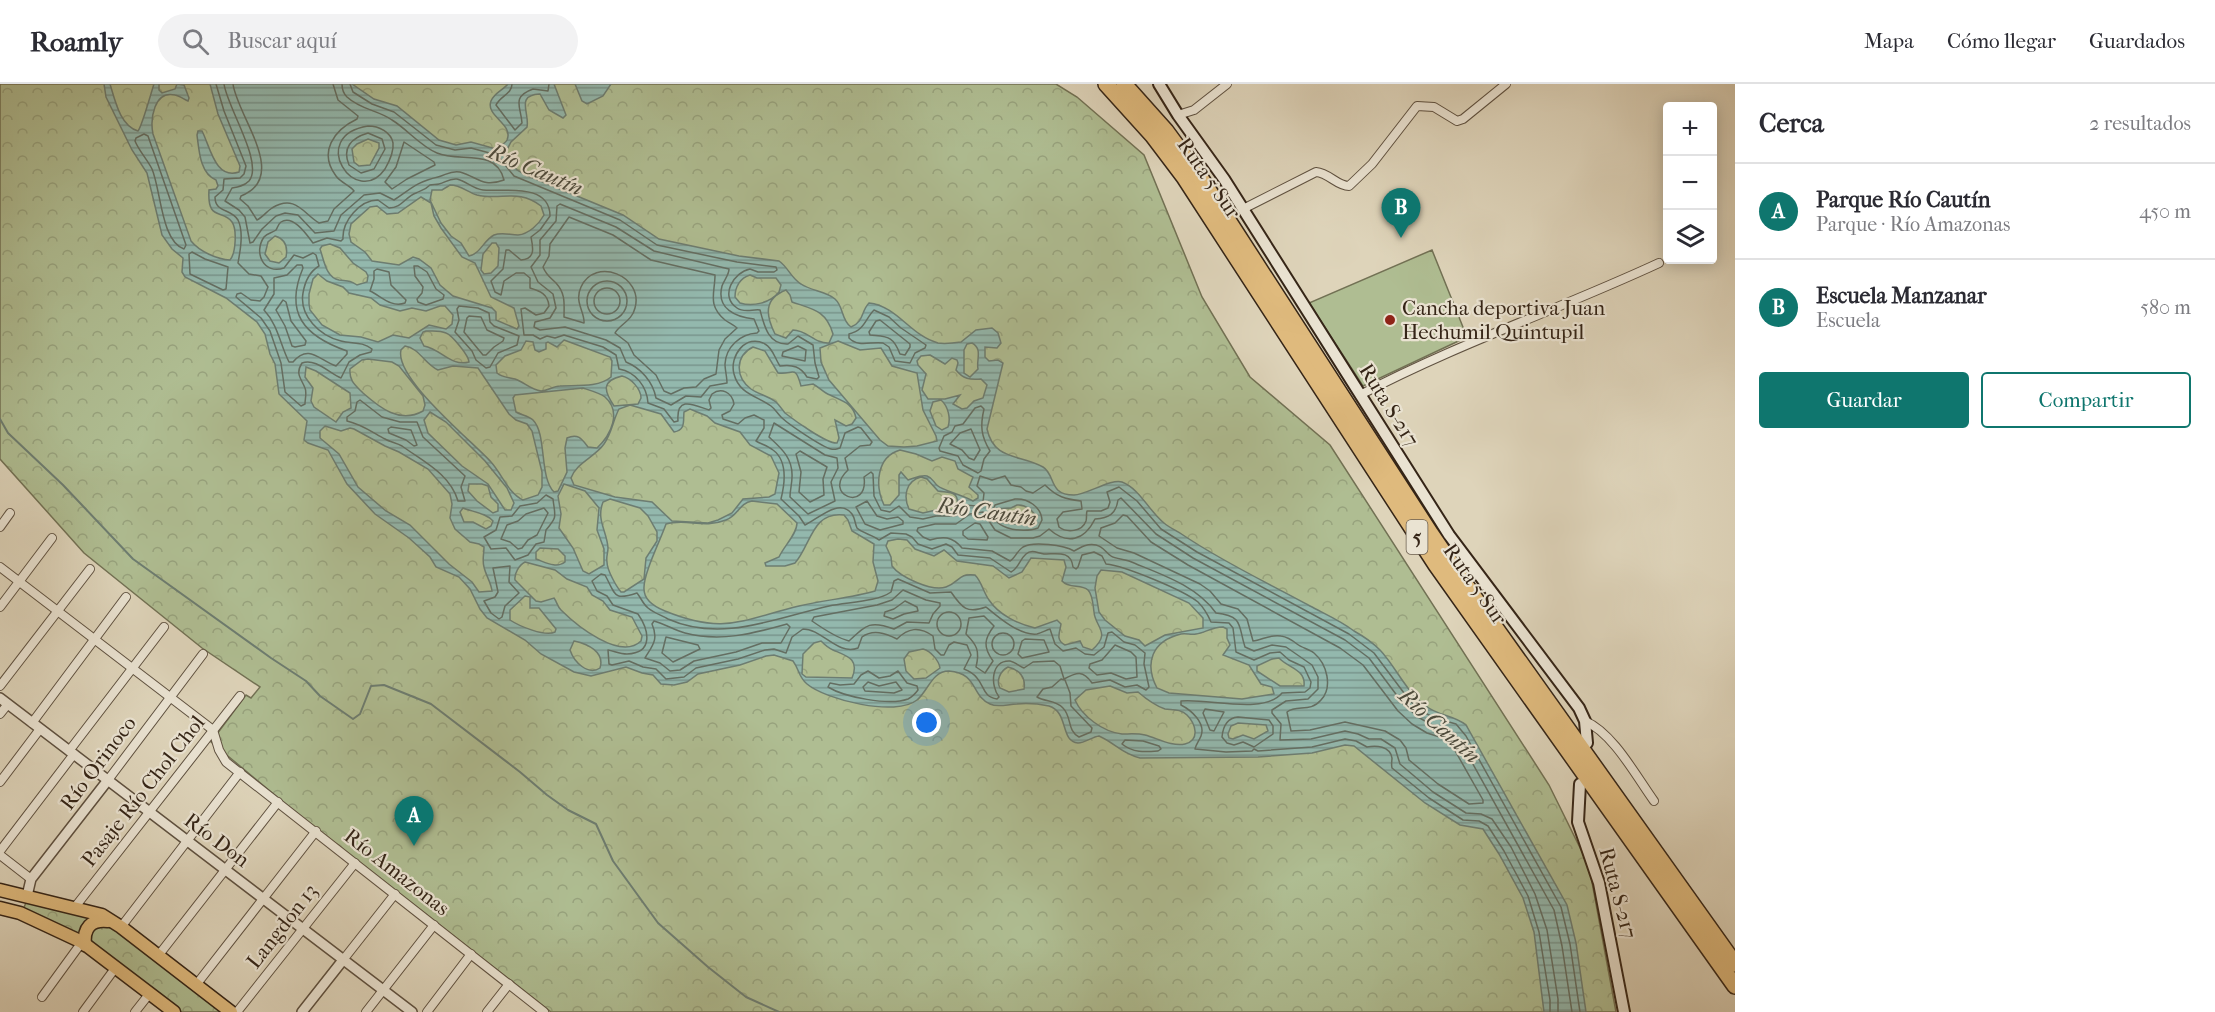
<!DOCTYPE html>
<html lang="es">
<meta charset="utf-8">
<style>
body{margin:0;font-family:"IM FELL French Canon",serif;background:#f2f2f3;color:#2b2b33}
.controls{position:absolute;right:18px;top:18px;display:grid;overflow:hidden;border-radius:6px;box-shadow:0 3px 15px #0003}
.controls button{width:54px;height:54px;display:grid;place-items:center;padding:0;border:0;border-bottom:2px solid #e1e1e2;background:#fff;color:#2b2b33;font:30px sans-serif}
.you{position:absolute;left:927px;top:639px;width:21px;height:21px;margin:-15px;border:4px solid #fff;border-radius:50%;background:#1a73e8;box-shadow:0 0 0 9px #1a73e833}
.badge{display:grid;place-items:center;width:39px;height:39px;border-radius:50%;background:#0f766e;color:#fff;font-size:20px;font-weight:700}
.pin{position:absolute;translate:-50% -50px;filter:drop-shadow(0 2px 3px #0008)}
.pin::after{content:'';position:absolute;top:32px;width:21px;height:18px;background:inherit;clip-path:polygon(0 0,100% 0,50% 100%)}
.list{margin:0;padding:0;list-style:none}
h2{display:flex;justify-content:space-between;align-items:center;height:78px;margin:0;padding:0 24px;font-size:26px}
h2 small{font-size:20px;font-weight:400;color:#7c7c81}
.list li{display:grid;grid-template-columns:39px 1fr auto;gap:18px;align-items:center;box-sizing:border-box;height:96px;padding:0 24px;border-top:2px solid #e1e1e2}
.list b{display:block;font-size:22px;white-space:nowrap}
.list p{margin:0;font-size:20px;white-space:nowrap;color:#7c7c81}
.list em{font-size:20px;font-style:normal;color:#7c7c81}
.actions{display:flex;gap:12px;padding:18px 24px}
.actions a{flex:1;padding:14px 0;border:2px solid #0f766e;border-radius:6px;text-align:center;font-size:21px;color:#0f766e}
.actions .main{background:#0f766e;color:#fff}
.icon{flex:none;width:33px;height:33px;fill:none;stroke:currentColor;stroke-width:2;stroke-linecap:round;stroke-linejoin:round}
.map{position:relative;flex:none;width:1735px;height:928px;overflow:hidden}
header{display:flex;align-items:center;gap:36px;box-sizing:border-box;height:84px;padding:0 30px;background:#fff;border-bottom:2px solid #e1e1e2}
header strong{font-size:28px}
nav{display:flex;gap:33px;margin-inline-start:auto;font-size:21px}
.search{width:420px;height:54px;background:#f2f2f3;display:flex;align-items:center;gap:15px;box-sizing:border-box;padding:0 21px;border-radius:33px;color:#7c7c81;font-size:22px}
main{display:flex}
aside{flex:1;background:#fff}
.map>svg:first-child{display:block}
</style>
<header>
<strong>Roamly</strong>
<div class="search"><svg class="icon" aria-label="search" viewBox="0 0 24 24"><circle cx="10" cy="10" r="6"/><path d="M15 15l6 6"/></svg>Buscar aquí</div>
<nav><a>Mapa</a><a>Cómo llegar</a><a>Guardados</a></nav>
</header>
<main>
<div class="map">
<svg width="1735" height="928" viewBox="0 0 1735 928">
<defs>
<pattern id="park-crowns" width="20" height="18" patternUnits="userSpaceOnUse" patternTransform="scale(1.5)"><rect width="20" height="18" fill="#afbd92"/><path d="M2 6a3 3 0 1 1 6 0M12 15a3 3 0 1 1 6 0" fill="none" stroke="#97a27d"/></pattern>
<pattern id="water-rules" width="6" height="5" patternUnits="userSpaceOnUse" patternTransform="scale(1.5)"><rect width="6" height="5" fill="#93b8ad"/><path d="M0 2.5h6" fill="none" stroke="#79958c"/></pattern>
</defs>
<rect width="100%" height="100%" fill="#ded4ba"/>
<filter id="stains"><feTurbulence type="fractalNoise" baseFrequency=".00333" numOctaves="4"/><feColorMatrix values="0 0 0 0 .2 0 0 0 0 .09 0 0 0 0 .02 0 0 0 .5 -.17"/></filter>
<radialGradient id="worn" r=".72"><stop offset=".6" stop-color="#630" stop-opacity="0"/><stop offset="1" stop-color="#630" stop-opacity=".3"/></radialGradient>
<g fill="url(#park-crowns)" stroke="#727154" stroke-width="1.5">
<polygon points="0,0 1056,0 1077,13 1144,71 1202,213 1250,293 1330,361 1549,701 1589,782 1616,928 551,928 288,722 211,658 246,611 251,614 260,603 202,564 84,469 0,375"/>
<polygon points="28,814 102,833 228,928 176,928 83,856 22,828"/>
</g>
<polygon fill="#afbd92" stroke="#727154" stroke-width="1.5" points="1432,166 1467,253 1363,302 1309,219"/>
<g fill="url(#water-rules)" stroke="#6d7d71" stroke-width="1.5" fill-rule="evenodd">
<path d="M104,0H110C115,16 120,42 138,47C142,42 151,9 154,0H159V6L162,9L175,5L177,0L184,1L189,14L188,17C185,16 180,12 175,11C154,6 150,35 153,50L191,157C200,168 217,175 230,176C236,169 237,145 232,138C223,125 207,138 209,106L216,105L218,102L216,96C200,90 199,66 197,51L198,47H202C210,62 215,96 239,88L240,82L218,30L210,0H352L374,15L397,22L439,56L456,61L471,58L496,65C499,62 505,60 507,56C514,40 485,32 491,17C494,9 503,6 508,0H554L566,31L563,34L549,26L540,10C515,11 530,29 527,43L511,58L504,71L517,86L526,91L623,131L659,155L739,172L779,177C788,183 791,194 801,200C811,207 826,207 835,215C844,223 841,236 851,243C864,238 861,227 869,219C897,222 911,252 938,259C945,260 954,259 961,258L976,246L992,244L998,249L1001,259L997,264L985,263V273L989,277L998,276L1003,279L987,345C994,377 1020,370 1043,383C1056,391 1048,411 1074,411C1086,411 1112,394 1122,398C1140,405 1149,427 1164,439C1170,444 1177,447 1183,451C1223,478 1268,499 1310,522C1325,530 1341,537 1354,547C1363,552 1373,559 1380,566C1396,583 1406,608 1426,622C1438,632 1454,631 1466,641L1567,821L1576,859L1586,928H1544L1534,848L1523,814L1499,770L1483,745L1460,741L1425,719L1354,662L1345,661L1312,669L1258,673L1140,674C1122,670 1115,659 1099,652C1092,653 1085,659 1078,659C1060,658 1069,628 1049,622C1039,620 1027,619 1017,620C1008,620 998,624 990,620C971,612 978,589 949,587C932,587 928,607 917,616C896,633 826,616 807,600C799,594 799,585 793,577L774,571L766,572L740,581L698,590L687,598L674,601L661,600L653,591L642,589L626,583L591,592L574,588L541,570L525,556L487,534L480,525L470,505L459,493L436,483L430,473L409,454L375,430L347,400L328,366L308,359L304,356L307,337L279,310L275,280L270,270L265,250L257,238L226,214L185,193L182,188L183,174L172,165L162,151L147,89L132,66L106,13ZM368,55L379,59V64L370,81L359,82L354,78L352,65L357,60ZM450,101C461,101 467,108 477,111C501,117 518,104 541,122L544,131C539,140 529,150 518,151C510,151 502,148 494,151C484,156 480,170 469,172L461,159L451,152L441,139L430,116L432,106H442ZM421,113L431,119L434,132L441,144L462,173L475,179L491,213L514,224L519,242L517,245L496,236V228L492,224L453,212L440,201L431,184L419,175L413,173L399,181L372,177L365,168L351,158L349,150L351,140L370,123L377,122L387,130L398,129ZM275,152C285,155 288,163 286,173L279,179L270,177L265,170L268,158ZM492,159H496L499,164L498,182L491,189L484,190L481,186L483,170ZM330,160L340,164L353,179L366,188L368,192L367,198L357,201C350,196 347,197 339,196C326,194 324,176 320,165L322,162ZM318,190L327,197L343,203L349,209L371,214L380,221L400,227L412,224L426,227L440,222H445L453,231L452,240L446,245L429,241L409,254L393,251L378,258L361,253L340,251L322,241L310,226L309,220V210L313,195ZM750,191L757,194H776L781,201L779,208C770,219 753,223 740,219L735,213C735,203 740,194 750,191ZM786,206L790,211L792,218C812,225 826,226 833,250L829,259C815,260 807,246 793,246L786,254L775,250C766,232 763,215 786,206ZM426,247C433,247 440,246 446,249C452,251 469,272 469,278C451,283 441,265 424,262L420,254L423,248ZM564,256L610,273L612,277L611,293C598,304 576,301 560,302C553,302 548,307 541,307C531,306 524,298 515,295C508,293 503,294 497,289L496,281L505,272L521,266L526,257L533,258L535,266L539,268L546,265V259L548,258L557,263ZM838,257L860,266L881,264L892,282L917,289L923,326L936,352L937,357L917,362L904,363L888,362L880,356L829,296L821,278L820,264ZM972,259C983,265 976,276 978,285L970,293L964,289V266L967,260ZM405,262C419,264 425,280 438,286L453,282L478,284L509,330L516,336L527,340L532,347L542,388V403L538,411L523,416C508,409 502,390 491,378C472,357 394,294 401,266ZM753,263L765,267L778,289C794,291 795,280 801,302L813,300C819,303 824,309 830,311C842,317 853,319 856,334L852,340L846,342L835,336L839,354L837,359C827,360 794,336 785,329C782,325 779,321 776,318C768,312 758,310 751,305C735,293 735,272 753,263ZM930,271L945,280L952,274L957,276L958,279L956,286C963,295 970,296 981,295L987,301L983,314L974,317L967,324L962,325L953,320L960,311L945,315H928L922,306L926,290L918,281L917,277L921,272ZM368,275L392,278L399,282L423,312L425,321L423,327C400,340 380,324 363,309C355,301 349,297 350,285L362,276ZM306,283L316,287L350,309L351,324L343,328L336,338L314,323L311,317L313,304L305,293ZM622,292C631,294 641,305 641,314L638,320L614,322C604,307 601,297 622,292ZM583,304C589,306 600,309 605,313C622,328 611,351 597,364L588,363C582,355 578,349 567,354L565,364L567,388L558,407L554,408C539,393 547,350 533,336C529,332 521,331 516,328L513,314L515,311ZM941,316C948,322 951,334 948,343L942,346L936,342L930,327L933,318ZM630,321L661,330L674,348C686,346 683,337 684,328L690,325L707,332L715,339L740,348L750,361L771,372L779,389L775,410L769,413L743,415L732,429L718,436L708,439L672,437L652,418L615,413L574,401L571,394C576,379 595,373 604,360C612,349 613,336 619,325ZM430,328L446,338L485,377L507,404L514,419L511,426H505L488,400L462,382L428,349L424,336ZM325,342L341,347L350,344L354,345L385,362L399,368L428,385L450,410L452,420L450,434L455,445L470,458L479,460L484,463C484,470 482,476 484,483C486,492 491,498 492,507L479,508L472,498L449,480L410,441L386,427L358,403L339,370L320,354V347ZM900,366L916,370L932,377L942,373L955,377L958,385L973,393L969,403L978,411V414L973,417C965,412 942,406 938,402C933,398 933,394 927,392C920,391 915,394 908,396L901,388L899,391V411L890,421H884C875,402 876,373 900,366ZM921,393L927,395L938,407C949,409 960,406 957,424L953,426H936L923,429L909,425C903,412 906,397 921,393ZM469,400H482L488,402L491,413L498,420V427L493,429L477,417L468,407ZM564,400L585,407L599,424L597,446L604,465V481L589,490L583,487L573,464L559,444L561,430L558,412ZM610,415L640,424L648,432L657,448V457L646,474L644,495L624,508H621C616,502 607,486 607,478C606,473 608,469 608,464C607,447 596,436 603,418ZM752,417L777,420L797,439C797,450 784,462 779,473L765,479L766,482H785L795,479C811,461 812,427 844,431L848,436L852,447L874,460L873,478L878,497L875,507C851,514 824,516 799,522C741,536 724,551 665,527C655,523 644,516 644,505C643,490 661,455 666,440C687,434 703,445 726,436C738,432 739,419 752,417ZM1017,421C1025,420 1035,427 1036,435L1034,439C1021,441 1000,443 1000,425L1011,424ZM463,424C473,428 486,429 493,437L491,442L486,445L473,438H464L460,428ZM898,455L907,456L915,465L934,472L944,466L957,477L993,482L1009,494L1022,488L1031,474L1064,476L1066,483L1062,497C1069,505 1081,500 1088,506C1093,511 1093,522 1094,528C1095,543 1112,549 1092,566L1083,563L1080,557L1065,561C1055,556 1060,548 1061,540L1057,536L1035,544C1018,540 999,531 989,516C983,508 982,498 975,491C958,489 960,498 946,503C932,508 900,493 892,482L891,473L886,462L888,457ZM540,464L558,465L565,472V478C556,485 545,478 536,475V468ZM525,478L555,486L567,495L587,503L592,511L603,517L610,526L632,533L642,552L641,557C620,577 576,541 561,526C557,522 557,518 554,514L541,518L536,517L515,496C514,490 519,481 525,478ZM1101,486L1122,488L1189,519L1203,534V544L1165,551L1145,562L1139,556L1125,552L1105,536L1099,528L1095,504L1097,492ZM525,512L530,513V524H539L556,545L555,548C545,553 519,542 510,536V526ZM1223,543L1227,545V554L1230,561L1223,571L1249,581L1261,600L1272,603L1274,610L1242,615L1169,609L1157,604C1144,579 1152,557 1181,550C1186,549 1191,551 1196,550C1205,549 1211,543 1223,543ZM574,557C588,560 605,568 600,584C588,592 574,578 570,566ZM821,557C825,561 828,564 833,566C847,572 860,575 852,594L806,593L802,590L803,570L814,559ZM923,565C931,567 939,577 940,584L926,594L914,595L906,587L904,575L909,568ZM1279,574C1288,584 1306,585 1304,602H1280L1257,587V582L1272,575ZM1008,583C1020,586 1026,594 1024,605L1009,608L1000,604C996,597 1000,587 1008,583ZM1110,602L1127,609L1138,608C1145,614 1156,622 1165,625C1173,626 1181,625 1187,631C1195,639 1201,656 1185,660C1172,663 1157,654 1145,651C1137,649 1129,650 1122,650C1103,648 1082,632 1075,616L1086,606ZM1238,639L1266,641L1268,647L1254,655L1243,651L1233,655L1229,654L1228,650L1231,642Z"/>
<polygon points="575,0 611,0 603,12 587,20 582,17"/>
</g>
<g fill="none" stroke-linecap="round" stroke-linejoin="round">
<g stroke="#646e62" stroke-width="1.5">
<path d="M216,0L224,27L246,82L244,90L240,94L224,95L223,106L215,113C215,129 231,124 238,136C244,148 240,168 238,179L249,190L261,192L268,203L264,213L260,217L251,216L241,209L237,210L236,213L261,234L270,247L281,279L285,308L301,322L305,320C305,315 307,308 305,304C301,294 295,290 302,279C316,274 329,289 341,294L349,278L360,271L371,268L372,265C362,257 352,260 341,257C320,252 299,232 303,209C305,197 309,188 319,182L316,171L313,169L303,174L294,171L284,184C264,191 253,169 264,153C267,149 272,149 276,146C278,143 278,140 281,138C293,130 307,151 313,159L327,154L341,157L343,155C342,137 360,116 378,116L389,124C402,124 405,113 416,109C422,106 425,106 430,101C433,100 436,101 439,100C445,99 449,94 457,95C466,97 473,105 483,106C502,108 550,98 550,132L540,146L531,153C533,163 536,175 521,176L509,166H506L503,185L491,197L495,208L501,211L504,197L516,189H524L530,194V204C540,207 548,210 549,222L544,229L536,231L525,224L521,225L524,251H533L540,255L547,252L555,254L564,251L603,263L616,271L619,285C636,288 647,303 648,319L664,325L674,338L678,337C676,310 696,322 709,326L711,324L709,316L712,310C721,303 732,308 734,320L730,327L722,331L723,335L738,340L745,334L754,331L764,336V344L756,357C761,360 768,362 773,366C788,377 785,399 781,415L799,432L805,441C817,436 839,413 852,430C855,434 855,440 857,444C862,449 873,451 879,456L891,449L906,450L912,453L918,460L932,465L946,460L952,463L958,471L990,474L1011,488C1019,484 1019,476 1026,470C1032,465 1037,469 1044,470C1057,470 1071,466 1073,483L1076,485L1078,483L1082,471L1094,468L1102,472L1106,480C1125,482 1183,506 1198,518C1204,524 1208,531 1211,538L1229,539L1233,544L1236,568L1254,576L1270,569L1280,568L1289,576L1304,583L1311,598L1310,604L1305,608L1282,609C1264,631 1208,614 1181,617V621C1191,626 1206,639 1201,652C1199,657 1196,660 1195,665L1226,668L1252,667L1254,665L1258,667L1312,663L1345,655L1356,657L1367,663C1376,661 1390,662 1392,674C1392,677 1391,680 1392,684L1429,714L1463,736L1479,737L1488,742L1504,767L1528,812L1539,848L1550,916V928"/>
<path d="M224,0C227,23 264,79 249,97C244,102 238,103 232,104L225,117L239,126L245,133L250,159L253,158L262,145L276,132L285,129L298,131L315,149L334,147L341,131L364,111L380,109L394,116C411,105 416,98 438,93C446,91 451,86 460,88C478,93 482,104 504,96C496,63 459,79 437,69C420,62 407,45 392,36C378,26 361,26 347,13C343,9 342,5 342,0"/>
<path d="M233,0C237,32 290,93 241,112L240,115L248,122L257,136C263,133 266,128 272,124C295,110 303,129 319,139L328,137L334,125L354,107C350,101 341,99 336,92C318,68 334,46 357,35L358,32L338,16L333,0"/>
<path d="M350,0L353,8L372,20L394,28L436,61L455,66L471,64L497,71L514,92L620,136L657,161L737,178L776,183L777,186L774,188H758L750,185C734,188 719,212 737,224C744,229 753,225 760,226C764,241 768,261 788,260L798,252L813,261L815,279L819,293L817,295L807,293C801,283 793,280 780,282C775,275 773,264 765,260C746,249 729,272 734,290C739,310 757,312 771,322C775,325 777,329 781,333C788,340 822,363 831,365C835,366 836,365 840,364L845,349L858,343L861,344L872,358L870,361L860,362L845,374L848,386C821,411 869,429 864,393L871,388L873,390L874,412L881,426L890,428L899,422L910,433L923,435L936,432H955L961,429L965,421L976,422L983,418L984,409L977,402L980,392L992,396L1005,392L1011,401L1021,403L1026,407L1033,409L1045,401C1057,413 1065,415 1081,417L1082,425L1063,428L1057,435L1059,443C1067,449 1082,448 1086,437C1087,434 1086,430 1087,427H1101L1108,424L1110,418L1107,408L1119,403L1137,417L1161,445L1197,468L1349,550L1374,569L1410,617L1423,628L1435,634L1456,640L1466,652L1561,823L1570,860L1580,928"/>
<path d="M512,0C512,10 500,12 496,21L515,46L522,39C521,23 511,13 533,5L548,7L549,0"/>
<path d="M368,42C379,42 391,48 393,59C394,67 389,78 385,85C356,126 306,52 368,42Z"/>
<path d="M368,49L382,55L385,65L374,85L361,89L349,81C342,64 351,54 368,49Z"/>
<path d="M144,50L148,52L186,161L184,165C161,157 161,106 152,85C147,75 139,67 135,57L136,54Z"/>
<polygon points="404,58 434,78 435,81 407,95 392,105 385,98 396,83"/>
<path d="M560,120L616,143L654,167L729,185C729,191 724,196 722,202C716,225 736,233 754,235L759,247L757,249C740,250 726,263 725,280C725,286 727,293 727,299L710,302L701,313L686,312L671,321L656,314C653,298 641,284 626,278L620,264L606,256L565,243L540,246L534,243L535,238L550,234L556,224L553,210L538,198L531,183L540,171V156L556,137L557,122Z"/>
<path d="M569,133L613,151L651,176L715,191C715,209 707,221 725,236C729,239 734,241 737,244L725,255L719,266L716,290L704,295L696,303L684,304L671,310L664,307L656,291L634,271L628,259L615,249C620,240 632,237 635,224C644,192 595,172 581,203C574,218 585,228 584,239L564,233C564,220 566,210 556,199C550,193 546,191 543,183L549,172L550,160Z"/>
<polygon points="192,168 205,175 228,183 226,205 223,206 190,190 189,170"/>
<path d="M297,181H302L303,184C284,229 304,252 347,267V270L336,282C320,277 309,259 293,278H289C280,260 278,241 264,226L274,210V194L287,191Z"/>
<polygon points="414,182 418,182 427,188 436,205 444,211 443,215 426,221 418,218 417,215 422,209 423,203 415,192"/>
<path d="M377,185L389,188L391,201L406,216L405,219C391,224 381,212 370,207L374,195V187Z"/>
<circle cx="607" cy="217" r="20"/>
<circle cx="607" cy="217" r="13"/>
<polygon points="283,216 286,218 291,237 306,257 305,261 295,263 292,262 285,242 276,226"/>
<polygon points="459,222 478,224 489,229 490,238 494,242 519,252 517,261 498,269 490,283 486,284 476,276 472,267 455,248 459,236 457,225"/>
<path d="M874,226L889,233L901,244L926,261L925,264L915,269L910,279L895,277L889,263L883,259C871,257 859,264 849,254V250C865,246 865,235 874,226Z"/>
<polygon points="469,232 481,233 487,246 504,254 503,257 494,263 486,271 483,271 464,248 467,234"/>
<path d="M880,236L910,260V263L905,271L900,270C893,251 887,253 870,251L869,248L876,237Z"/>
<polygon points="798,262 806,266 805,277 782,272 783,268"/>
<path d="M360,316L382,333L400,338H417L423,353L465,392L461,403L465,417H458C450,390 424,378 402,362C397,359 390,358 385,355C372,348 361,340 347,337V333L355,327L357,318Z"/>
<path d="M981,322L984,325C980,342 981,352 990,367L984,375L981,387L978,389L963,381L958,372L940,367L939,364L944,352L952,348L955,342L963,340L975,324Z"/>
<path d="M774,339L825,371L837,374L838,384L831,398L835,417L808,430L790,413C790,406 792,400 792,393C793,374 781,364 769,353Z"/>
<polygon points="391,343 411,346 417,361 414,362 406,356 389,349 388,345"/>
<polygon points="971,345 980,366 974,376 969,374 962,366 950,360 960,349"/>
<polygon points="800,367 827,383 823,395 824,411 810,418 799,408 801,388 796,370"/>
<path d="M546,411L553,415C555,433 558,432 546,446L544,458L536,460L528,471L515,476L506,464L491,465L484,453L496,446L500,433L512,432L520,422L537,419Z"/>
<path d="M1015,415C1028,414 1041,423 1042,436L1038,444C1023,450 985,445 995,421Z"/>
<polygon points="867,417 877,432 887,435 898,433 903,437 903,440 880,446 865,440 856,423"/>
<polygon points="544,424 548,429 537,451 528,456 522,464 518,465 510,458 501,455 507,441 518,437 526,430"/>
<path d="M1123,431L1127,432L1151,458L1188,481L1340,564L1363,581L1398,627L1412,640L1427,649L1449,656L1483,716V719L1469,720L1438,700L1409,676L1406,664L1400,656L1385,647L1345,638L1310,646L1291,647L1287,628C1297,620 1310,629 1321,616C1333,603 1327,580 1314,569C1309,565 1302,564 1297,560C1292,556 1288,553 1281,552C1270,550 1262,556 1253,557L1247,535L1238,525L1221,520L1210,507L1200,500L1134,469L1117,464L1099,452L1101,444L1115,439Z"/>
<polygon points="975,439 980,440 988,453 987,456 968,455 963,451 963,447"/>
<polygon points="510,482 509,498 519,509 505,522 502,533 499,535 491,529 484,517 495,513 498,508 493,484"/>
<path d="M601,490L605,491C616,511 613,517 637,509C641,514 643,520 648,524C654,529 661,531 668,535C722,559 775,534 829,522C847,518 877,518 891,508L894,497L898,495L930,509L951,508C962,524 967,530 986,523C998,533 1020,552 1037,550C1042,549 1046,546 1050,545L1055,560L1063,567L1076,564L1085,570L1094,571L1104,563L1108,549L1112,548L1124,558L1135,561L1145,569L1144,580L1149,603L1146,606L1137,601L1125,603L1110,596L1092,599C1083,586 1077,588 1064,595L1060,582L1054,577L1033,578L1024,584C1019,582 1015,578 1010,577C991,576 990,601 999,613L997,615C983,613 985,603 977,594C974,590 969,587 964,585L971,571L967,561L954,558L949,561L944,571H941L935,565L933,552C919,542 908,544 897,555C885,549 873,545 862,553L858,564C838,572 822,545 803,545L792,553L786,569L774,565L765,566L738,575L696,584L684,593L666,595L656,585L643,583L629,577L612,581L609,580L608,566C614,567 620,570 627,570C654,569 649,546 638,530L613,521L607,512L597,507L592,497Z"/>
<path d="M903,506L926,516L940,519V522L933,530L929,539L907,538L894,545C870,536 866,541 849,557C837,554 822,544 812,537L814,533L877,521L892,516Z"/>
<polygon points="905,517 917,523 918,527 904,530 893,535 884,532 885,528 894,525"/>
<circle cx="949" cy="540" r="12"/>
<path d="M984,532L994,542C984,555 983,563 993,577L985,589L976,583C980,567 977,561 966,550L969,534Z"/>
<path d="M654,537C665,540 674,546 685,549C720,558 752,550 787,540L790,543L781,559H762L736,568L694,577L680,586L670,587L660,579L645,574C652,562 659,556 652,540Z"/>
<circle cx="1003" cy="560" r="11"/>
<polygon points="666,553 698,561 700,565 673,578 662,569"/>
<polygon points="1025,555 1044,556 1049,568 1022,574 1018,570 1022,557"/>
<polygon points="1115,561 1131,568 1136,573 1137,593 1126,595 1111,589 1097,591 1089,584 1090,580 1102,576"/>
<path d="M868,587L879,594L890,592L898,587L907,599L917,602L918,606C915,610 912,613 908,615C889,622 844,613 828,603L830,599L840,601L854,600L861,591Z"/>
<path d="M1061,595L1065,596L1070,609L1071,622L1092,644L1091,648L1079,653C1067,647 1072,633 1063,624C1056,616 1045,618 1037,613L1043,605L1052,603Z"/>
<polygon points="868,598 879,602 896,598 902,606 894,609 865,607 863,603"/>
<polygon points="1205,625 1224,628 1214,647 1210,646 1203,629"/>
<path d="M1238,633L1269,636L1273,642V650L1254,663L1243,658L1234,661L1227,659L1222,653C1223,642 1227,634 1238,633Z"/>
<path d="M1125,656L1143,657L1159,662L1161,665L1158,667C1145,668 1133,669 1122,660Z"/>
<path d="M1558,928V915L1547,846L1535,810L1511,763L1492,735L1481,730L1466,729L1433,708L1400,680L1395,664L1381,655H1369L1358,650L1345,647L1311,655L1280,656L1281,640L1272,629V626L1286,617L1308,615L1318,605V593L1312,581L1286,563L1272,561L1254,567L1245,563C1238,542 1244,532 1216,529C1196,501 1160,490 1129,477C1124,475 1115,475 1111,472C1105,468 1104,463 1096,461C1088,459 1081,463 1074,467C1064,461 1033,457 1023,463C1017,467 1015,474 1010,477L992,467L962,464C952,452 943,452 930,456L923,453L917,447L918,444L935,440H956L970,430L983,428L995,446L1011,454H1033L1040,452L1049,445C1067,461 1084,457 1095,435C1109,434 1116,430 1118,416L1121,414L1156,450L1193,474L1345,556L1369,574L1404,621L1418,633L1432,641L1449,645L1459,655L1554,826L1562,862L1572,928"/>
</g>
<polyline stroke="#6d7d71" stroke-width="2" points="0,335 8,349 63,401 133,475 271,574 306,597 320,612 353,635 360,630 371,602 384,601 431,620 520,688 547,711 568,726 596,740 613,777 658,839 708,883 746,913 779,928"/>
<g stroke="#5f5140" stroke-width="10">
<g id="minor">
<polyline points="1178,31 1194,26 1227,0"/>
<path d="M1243,125L1316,88C1329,89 1337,102 1349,102L1372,80L1417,22L1434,23L1457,37L1463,35L1506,0"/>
<path d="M1360,311C1457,260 1560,225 1659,179"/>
<polyline points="0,443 10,429"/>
<polyline points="0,483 213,646 219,666 226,678 544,928"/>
<polyline points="0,523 52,454"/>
<polyline points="0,602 90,485"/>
<polyline points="0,630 8,620"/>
<path d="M1585,637C1613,649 1636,692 1654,717"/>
<polyline points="32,639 126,513"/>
<polyline points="69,667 164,543"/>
<polyline points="108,696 203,570"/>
<polyline points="0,698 40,645"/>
<polyline points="0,767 74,670"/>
<polyline points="0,771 31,795"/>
<polyline points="75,823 240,612"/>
<polyline points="121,843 240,688"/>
<polyline points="158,872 278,718"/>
<polyline points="343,876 395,810"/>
<polyline points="196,901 316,747"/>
<polyline points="42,913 82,858"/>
<polyline points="83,928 116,883"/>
<polyline points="135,928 150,909"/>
<polyline points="237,928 355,779"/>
<polyline points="366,928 434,841"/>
<polyline points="427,928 471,870"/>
<polyline points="487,928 509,900"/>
</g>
</g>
<g stroke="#5f5140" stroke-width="12">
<g id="tertiary">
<polyline points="0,614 412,928"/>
<polyline points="27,812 31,795 108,696"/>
<polyline points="302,928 343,876"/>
</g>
</g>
<g stroke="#352517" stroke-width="14">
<g id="secondary">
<polyline points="1159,0 1178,31 1224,95 1449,451 1579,624 1585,637 1587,659"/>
<polyline points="1580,700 1578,738 1599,799 1624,928"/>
</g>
</g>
<g stroke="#352517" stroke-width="15">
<g id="primary">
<polyline points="0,806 102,831 121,843 231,928"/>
<polyline points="0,824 20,829 82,858 174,928"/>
<path d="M85,861C83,844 91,835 108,837"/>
</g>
</g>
<g stroke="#352517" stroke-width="18">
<g id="motorway">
<polyline points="1106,0 1153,52 1184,93 1436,481 1735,902"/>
<polyline points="1124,0 1166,47 1202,96 1431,450 1485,529 1735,880"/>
</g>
</g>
<use href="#minor" stroke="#eae3d2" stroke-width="8"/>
<use href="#tertiary" stroke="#eae3d2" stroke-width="9"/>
<use href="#secondary" stroke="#eae3d2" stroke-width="10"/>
<use href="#primary" stroke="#dfba7d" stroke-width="12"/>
<use href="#motorway" stroke="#dfba7d" stroke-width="15"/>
</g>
<circle fill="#8f2418" stroke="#eae3d2" stroke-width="2" cx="1390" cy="236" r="6"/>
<g text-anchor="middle" stroke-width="4.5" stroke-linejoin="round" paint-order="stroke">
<rect fill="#eae3d2" stroke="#6b5e4f" stroke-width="1.5" x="1406.5" y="436" width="21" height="34" rx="4.5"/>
<g font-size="20" font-weight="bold" fill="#352517">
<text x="1417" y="460">5</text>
</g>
<g font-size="21" fill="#352517" stroke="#eae3d2">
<text transform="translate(1209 94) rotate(55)" y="7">Ruta 5 Sur</text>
<text transform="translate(1389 321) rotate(58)" y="7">Ruta S-217</text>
<text transform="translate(1475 500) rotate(55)" y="7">Ruta 5 Sur</text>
<text transform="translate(98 679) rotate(-53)" y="7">Río Orinoco</text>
<text transform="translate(143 707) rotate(-52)" y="7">Pasaje Río Chol Chol</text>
<text transform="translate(217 756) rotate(37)" y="7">Río Don</text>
<text transform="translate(397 788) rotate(38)" y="7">Río Amazonas</text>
<text transform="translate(1618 809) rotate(75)" y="7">Ruta S-217</text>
<text transform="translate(282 842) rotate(-52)" y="7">Langdon 13</text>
</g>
<g font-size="21" fill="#352517" stroke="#eae3d2" text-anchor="start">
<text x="1402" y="231">Cancha deportiva Juan<tspan x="1402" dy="24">Hechumil Quintupil</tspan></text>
</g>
<g font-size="22" font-style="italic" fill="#4c4a3c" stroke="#eae3d2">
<text transform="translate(536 85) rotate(23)" y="8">Río Cautín</text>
<text transform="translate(987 427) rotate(8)" y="8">Río Cautín</text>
<text transform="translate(1440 641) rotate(42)" y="8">Río Cautín</text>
</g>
</g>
<rect width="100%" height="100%" filter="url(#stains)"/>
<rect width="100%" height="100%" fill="url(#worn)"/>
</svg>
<div class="controls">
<button>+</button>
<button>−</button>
<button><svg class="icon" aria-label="layers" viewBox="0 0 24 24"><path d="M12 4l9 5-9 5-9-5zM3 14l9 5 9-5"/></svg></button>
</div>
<div class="you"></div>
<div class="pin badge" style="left:414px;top:762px">A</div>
<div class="pin badge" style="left:1401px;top:154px">B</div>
</div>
<aside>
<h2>Cerca<small>2 resultados</small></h2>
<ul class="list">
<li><span class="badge">A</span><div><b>Parque Río Cautín</b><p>Parque · Río Amazonas</p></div><em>450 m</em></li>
<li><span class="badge">B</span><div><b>Escuela Manzanar</b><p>Escuela</p></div><em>580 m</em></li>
</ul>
<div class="actions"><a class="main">Guardar</a><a>Compartir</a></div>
</aside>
</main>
